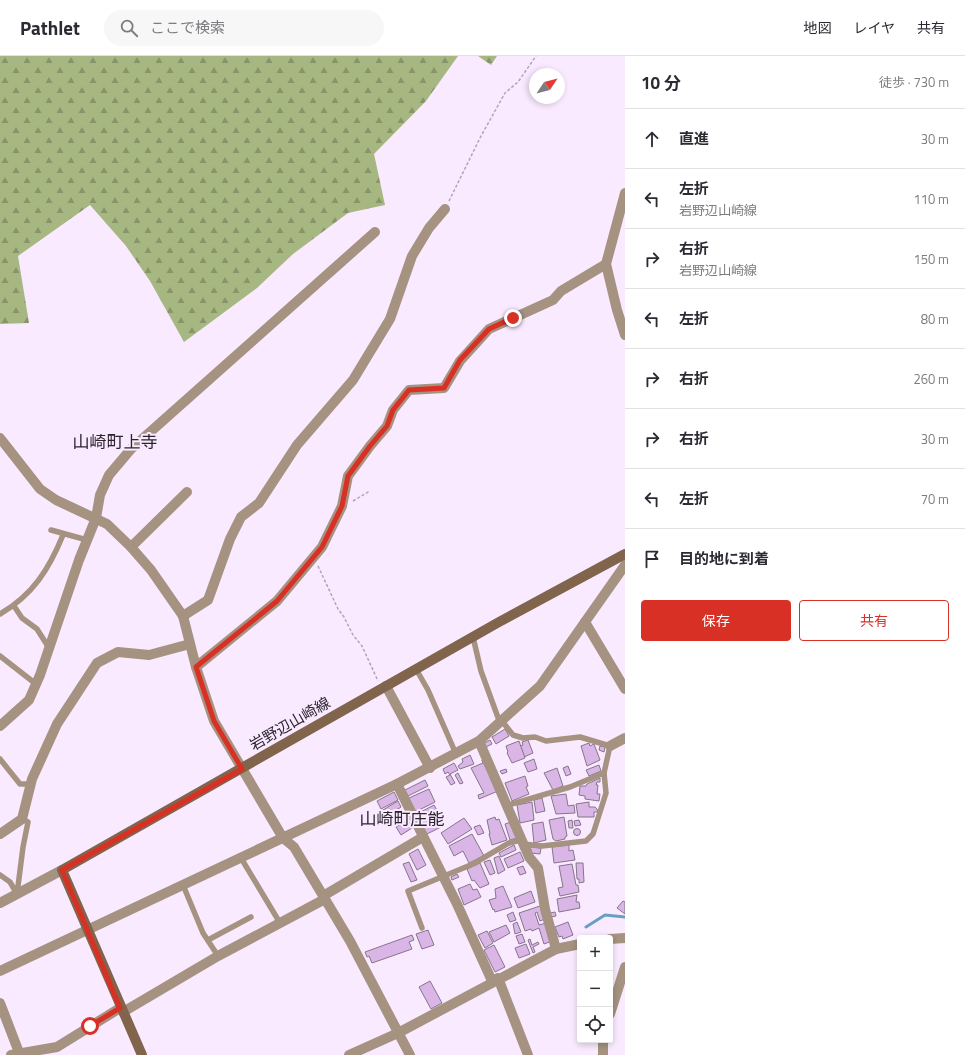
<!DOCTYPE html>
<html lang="ja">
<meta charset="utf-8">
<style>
body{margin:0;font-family:"Titillium Web","Noto Sans JP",sans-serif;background:#f7f7f7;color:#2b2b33}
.controls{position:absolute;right:12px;bottom:12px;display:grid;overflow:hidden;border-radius:4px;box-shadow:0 2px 6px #0003}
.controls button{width:36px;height:36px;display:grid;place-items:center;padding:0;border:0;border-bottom:1px solid #e1e1e2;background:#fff;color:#2b2b33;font:20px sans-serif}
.compass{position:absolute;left:529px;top:12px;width:36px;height:36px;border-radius:50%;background:#fff;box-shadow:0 2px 6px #0003;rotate:55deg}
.stop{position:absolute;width:12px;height:12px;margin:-9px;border:3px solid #d93025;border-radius:50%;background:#fff}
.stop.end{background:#d93025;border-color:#fff;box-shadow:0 1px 4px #0008}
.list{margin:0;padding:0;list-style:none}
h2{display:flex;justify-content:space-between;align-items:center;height:52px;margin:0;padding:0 16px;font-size:17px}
h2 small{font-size:13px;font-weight:400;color:#7c7c81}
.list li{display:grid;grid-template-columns:26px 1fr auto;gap:12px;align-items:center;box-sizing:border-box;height:60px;padding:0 16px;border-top:1px solid #e1e1e2}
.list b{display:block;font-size:15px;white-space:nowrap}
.list p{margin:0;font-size:13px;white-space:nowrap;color:#7c7c81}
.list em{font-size:13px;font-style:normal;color:#7c7c81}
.actions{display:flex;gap:8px;padding:12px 16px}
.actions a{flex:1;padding:9px 0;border:1px solid #d93025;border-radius:4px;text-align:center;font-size:14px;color:#d93025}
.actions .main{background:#d93025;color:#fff}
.icon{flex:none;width:22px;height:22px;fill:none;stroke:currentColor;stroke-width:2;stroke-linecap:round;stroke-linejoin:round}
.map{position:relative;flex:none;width:625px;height:999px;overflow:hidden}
header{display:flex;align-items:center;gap:24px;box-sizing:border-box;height:56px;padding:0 20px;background:#fff;border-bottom:1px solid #e1e1e2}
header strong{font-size:19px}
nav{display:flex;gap:22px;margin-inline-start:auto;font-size:14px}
.search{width:280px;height:36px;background:#f7f7f7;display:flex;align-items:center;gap:10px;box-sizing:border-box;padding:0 14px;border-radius:22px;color:#7c7c81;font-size:15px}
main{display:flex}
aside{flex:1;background:#fff}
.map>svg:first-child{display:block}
</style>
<header>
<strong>Pathlet</strong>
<div class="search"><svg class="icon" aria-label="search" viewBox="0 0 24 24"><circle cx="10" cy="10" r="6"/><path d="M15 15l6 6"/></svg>ここで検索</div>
<nav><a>地図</a><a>レイヤ</a><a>共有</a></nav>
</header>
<main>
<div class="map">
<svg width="625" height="999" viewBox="0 0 625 999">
<defs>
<pattern id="forest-firs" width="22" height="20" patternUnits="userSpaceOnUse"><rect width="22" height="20" fill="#a7b781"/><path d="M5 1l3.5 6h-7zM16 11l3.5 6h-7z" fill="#88956a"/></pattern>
</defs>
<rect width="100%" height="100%" fill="#f9eaff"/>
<g fill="url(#forest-firs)">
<polygon points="0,0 458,0 426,45 374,98 385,149 348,157 293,198 257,232 184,286 150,225 126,190 90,149 18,200 29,267 0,268"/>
<polygon points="478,0 497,0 491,9"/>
</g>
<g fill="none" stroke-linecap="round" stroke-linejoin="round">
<polyline stroke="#699fbf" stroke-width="3" points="586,871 605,859 625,861"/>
</g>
<g fill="#d9b6e5" stroke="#86758c">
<polygon points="505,673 509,680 496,688 492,681"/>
<polygon points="490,684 492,688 486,691 484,687"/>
<polygon points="528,684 533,697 524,701 520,690 523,689 522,686"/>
<polygon points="519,685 525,702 512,707 507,697 508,696 506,690"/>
<polygon points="589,687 590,690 594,688 600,704 587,710 581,690"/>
<polygon points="600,690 605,691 604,696 599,694"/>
<polygon points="470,699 474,708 460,713 458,710 463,706 462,703"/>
<polygon points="534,703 537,713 528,716 524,707"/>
<polygon points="482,704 498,735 479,743 478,739 484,737 471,712 483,707"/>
<polygon points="454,707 458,714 450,718 455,727 451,729 446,721 450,719 448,716 445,718 443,713"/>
<polygon points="599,709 601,715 589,720 586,714"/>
<polygon points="568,710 571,718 566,720 563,712"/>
<polygon points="557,712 563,730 553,734 544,717"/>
<polygon points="506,713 507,716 502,718 500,715"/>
<polygon points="458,717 463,727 460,728 455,719"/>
<polygon points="525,720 528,730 526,731 529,738 512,745 505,727"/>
<polygon points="600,722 600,726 597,726 596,729 598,729 597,738 600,738 599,745 585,743 585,740 579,739 580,730 586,730 587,728"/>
<polygon points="425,724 428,730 408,740 405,734"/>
<polygon points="429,733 435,746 415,756 409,742"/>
<polygon points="394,736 398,744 381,753 377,745"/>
<polygon points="566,738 568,750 574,749 575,757 556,758 551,740"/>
<polygon points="542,742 545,755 536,757 534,744"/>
<polygon points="398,745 401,751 395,755 397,759 385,767 378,757"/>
<polygon points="532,746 534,764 520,767 517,749"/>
<polygon points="589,746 589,751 595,751 597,753 598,756 594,756 594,761 578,761 576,748"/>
<polygon points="434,749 445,769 425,779 415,759"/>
<polygon points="495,761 496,764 499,763 507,784 492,789 489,778 490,778 487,764"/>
<polygon points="564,761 567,780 565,781 565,783 556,785 553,783 549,764"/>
<polygon points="464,762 472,773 448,788 441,777"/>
<polygon points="408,764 412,772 401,779 396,771"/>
<polygon points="572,764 573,772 569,772 568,765"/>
<polygon points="579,764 581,769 575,770 574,765"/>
<polygon points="511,766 517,782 510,784 505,768"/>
<polygon points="543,766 546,784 534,787 532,768"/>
<polygon points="480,769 484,777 478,779 474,771"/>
<circle cx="577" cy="776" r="3.5"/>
<polygon points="472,778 484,800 469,807 463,795 454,800 449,790"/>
<polygon points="514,789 516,794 501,801 499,797"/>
<polygon points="569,789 569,795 573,794 575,804 554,807 552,791"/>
<polygon points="529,791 541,792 540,798 531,797 531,793"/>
<polygon points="418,793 426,809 417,814 409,798"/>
<polygon points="520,796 524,805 508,812 504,803"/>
<polygon points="499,800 505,814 498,818 494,802"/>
<polygon points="490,804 495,817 490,819 484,806"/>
<polygon points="409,806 417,824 411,826 403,808"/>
<polygon points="480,807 489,828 480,832 474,824 472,825 467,813"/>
<polygon points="576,807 583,807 584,826 579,827 579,823 577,823"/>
<polygon points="572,808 576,829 578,829 579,836 560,840 558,832 563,831 559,810"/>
<polygon points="523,810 526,817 520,819 517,812"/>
<polygon points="457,818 459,821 452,824 451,821"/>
<polygon points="470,828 473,834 477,833 481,841 464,849 458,833"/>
<polygon points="503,830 512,851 495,856 494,853 493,854 489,844 496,842 495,833"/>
<polygon points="531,835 535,846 518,852 514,842"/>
<polygon points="577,839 576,846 579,846 580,852 559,856 557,843"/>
<polygon points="623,845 625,846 625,858 617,852"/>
<polygon points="540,850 545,863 540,865 537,856 535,857 539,869 546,867 552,885 544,888 539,872 532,875 531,873 525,875 519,857"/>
<polygon points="513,856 516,864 510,866 507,859"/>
<polygon points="555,856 556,860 551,861 550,857"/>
<polygon points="517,866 521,876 515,878 513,868"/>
<polygon points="568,866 573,879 563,883 562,880 559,881 555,871"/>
<polygon points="506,869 510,877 494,886 489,876"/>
<polygon points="428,874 434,889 422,893 416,878"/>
<polygon points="487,875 493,887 485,892 478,879"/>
<polygon points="522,878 525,886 519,888 516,880"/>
<polygon points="412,879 414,884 409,886 412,893 372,907 369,900 367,901 365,896"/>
<polygon points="530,883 532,889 538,886 539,888 533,891 535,896 533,897 528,884"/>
<polygon points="526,888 530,898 519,902 515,892"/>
<polygon points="494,889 505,911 495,916 484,894"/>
<polygon points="430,925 442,947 431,953 419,931"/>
</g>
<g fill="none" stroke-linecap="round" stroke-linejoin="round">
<g stroke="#b1a5b6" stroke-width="1.5" stroke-dasharray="3 2" stroke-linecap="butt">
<polyline points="449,145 481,80 505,37 518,26 536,0"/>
<polyline points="353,445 370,435"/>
<polyline points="318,510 338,553 344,561 353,579 362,590 378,625"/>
</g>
<g stroke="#a59281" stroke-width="5.5">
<polyline points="51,474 87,484"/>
<polyline points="14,550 22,562 37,573 49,592"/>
<path d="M0,558C33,539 49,513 63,479"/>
<polyline points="473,581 481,615 500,667"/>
<polyline points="0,600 36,628"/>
<polyline points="416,613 428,634 456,698"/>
<polyline points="502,665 513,679 523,682 535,681 546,685 580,681 610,690 604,717 606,737 593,778 586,785 542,790 523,788"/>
<polyline points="0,703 20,728 31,728"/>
<polyline points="508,749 570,731 604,717"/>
<polyline points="241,802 280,867"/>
<polyline points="0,819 10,826 17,838 23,791 28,766 22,763"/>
<polyline points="183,829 203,877 218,900"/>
<polyline points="422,872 408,835 473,808 509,787 521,784"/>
<polyline points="208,884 251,861"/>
</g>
<g stroke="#a59281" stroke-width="10">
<polyline points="625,137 606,208 617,254 625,279"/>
<polyline points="0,382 40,433 56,444 107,468 131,491 151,514 183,560 196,611 214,665 283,782 294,791 350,885 410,999"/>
<polyline points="131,491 187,436"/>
<polyline points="183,560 208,544 230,483 241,461 259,447 297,389 353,324 390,263 412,200 429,172 445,153"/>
<polyline points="585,566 625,633"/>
<polyline points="196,611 277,545 322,491 342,450 348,420 370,390 387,370 393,354 409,334 444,332 460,305 489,273 553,244 561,235 606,208"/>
<polyline points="386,630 430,712"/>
<polyline points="0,670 29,644 40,619 79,504 96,462 100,439 109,419 131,393 375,176"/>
<polyline points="479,685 529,801 538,812 545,853 556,893"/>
<polyline points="610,690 625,682"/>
<polyline points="397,728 457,848 492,925"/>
<polyline points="0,778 22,763 32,723 57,668 97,607 118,596 149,599 190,588"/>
<polyline points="323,840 423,781"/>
<polyline points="0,847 62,814"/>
<polyline points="610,883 625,882"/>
<polyline points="0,915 397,728 479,685 540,630 625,509"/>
<polyline points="498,922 528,999"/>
<polyline points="0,947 20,999"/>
<polyline points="123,956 218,900 325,843"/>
<polyline points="610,958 625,911"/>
<polyline points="11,999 57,991 120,952"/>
<polyline points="349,999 398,977 556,893 580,888"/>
<polyline points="603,999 603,984"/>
</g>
<polyline stroke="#80654c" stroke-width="10" points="142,999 62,814 499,566 625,498"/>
</g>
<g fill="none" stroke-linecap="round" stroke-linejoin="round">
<polyline stroke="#d93025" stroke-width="5" points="90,970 120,952 62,814 242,713 214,665 196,611 277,545 322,491 342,450 348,420 370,390 387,370 393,354 409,334 444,332 460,304 489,273 513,262"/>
</g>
<g text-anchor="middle" stroke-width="4" stroke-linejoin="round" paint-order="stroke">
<g font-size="15" fill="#2c252e" stroke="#f9eaff">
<text transform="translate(290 668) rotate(-30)" y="5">岩野辺山崎線</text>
</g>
<g font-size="17" fill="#2c252e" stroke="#f9eaff">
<text x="115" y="392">山崎町上寺</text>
<text x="402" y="769">山崎町庄能</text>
</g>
</g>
</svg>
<div class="controls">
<button>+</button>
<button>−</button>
<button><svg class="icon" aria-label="locate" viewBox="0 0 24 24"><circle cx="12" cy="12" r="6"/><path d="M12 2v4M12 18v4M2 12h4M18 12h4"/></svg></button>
</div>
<svg class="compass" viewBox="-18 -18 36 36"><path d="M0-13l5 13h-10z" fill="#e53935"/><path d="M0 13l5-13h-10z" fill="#7c7c81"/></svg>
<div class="stop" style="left:90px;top:970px"></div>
<div class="stop end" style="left:513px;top:262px"></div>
</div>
<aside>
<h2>10 分<small>徒歩 · 730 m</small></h2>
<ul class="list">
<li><svg class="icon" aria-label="ahead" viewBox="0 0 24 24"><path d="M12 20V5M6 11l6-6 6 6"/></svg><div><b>直進</b></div><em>30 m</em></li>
<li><svg class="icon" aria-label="left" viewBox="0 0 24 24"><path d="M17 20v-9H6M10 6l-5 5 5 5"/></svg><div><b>左折</b><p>岩野辺山崎線</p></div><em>110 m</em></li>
<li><svg class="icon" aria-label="right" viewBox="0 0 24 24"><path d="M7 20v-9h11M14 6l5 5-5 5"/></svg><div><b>右折</b><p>岩野辺山崎線</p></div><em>150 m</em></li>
<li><svg class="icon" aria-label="left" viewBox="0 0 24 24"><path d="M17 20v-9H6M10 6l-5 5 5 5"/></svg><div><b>左折</b></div><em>80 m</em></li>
<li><svg class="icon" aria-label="right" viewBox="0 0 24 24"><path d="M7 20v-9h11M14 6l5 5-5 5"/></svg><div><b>右折</b></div><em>260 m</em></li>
<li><svg class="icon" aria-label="right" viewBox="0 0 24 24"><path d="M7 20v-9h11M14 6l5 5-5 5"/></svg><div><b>右折</b></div><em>30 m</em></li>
<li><svg class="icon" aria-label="left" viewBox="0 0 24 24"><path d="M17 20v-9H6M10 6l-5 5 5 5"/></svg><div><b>左折</b></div><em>70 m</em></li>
<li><svg class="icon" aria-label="arrive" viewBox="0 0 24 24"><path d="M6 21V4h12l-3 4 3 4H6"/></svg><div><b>目的地に到着</b></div></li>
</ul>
<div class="actions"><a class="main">保存</a><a>共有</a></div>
</aside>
</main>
